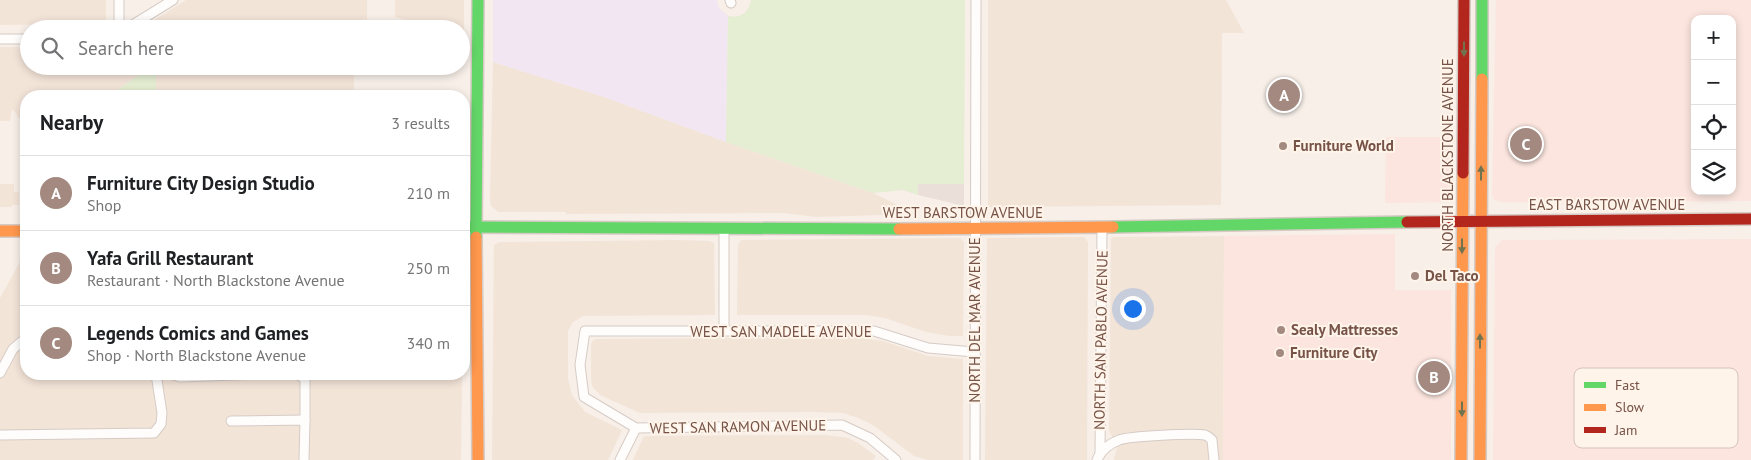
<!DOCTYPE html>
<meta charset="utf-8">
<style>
body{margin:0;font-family:"PT Sans",sans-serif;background:#f2f2f2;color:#202124}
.controls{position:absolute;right:15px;top:15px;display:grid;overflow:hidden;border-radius:10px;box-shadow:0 2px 8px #0003}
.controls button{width:45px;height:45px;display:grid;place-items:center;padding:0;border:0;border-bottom:1px solid #e0e0e0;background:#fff;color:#202124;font:25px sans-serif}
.you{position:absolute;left:1132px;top:308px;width:18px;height:18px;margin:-12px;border:4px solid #fff;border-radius:50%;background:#1a73e8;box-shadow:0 0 0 8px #1a73e833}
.badge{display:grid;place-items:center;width:32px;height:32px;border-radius:50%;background:#a3897f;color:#fff;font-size:16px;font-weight:700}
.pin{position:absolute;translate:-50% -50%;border:2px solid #fff;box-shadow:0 1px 5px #0006}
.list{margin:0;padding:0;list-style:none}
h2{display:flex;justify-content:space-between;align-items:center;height:65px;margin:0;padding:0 20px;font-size:21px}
h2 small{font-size:16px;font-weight:400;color:#757577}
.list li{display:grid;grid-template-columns:32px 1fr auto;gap:15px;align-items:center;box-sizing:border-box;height:75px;padding:0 20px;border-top:1px solid #e0e0e0}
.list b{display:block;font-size:19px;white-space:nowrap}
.list p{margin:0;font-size:16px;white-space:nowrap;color:#757577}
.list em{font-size:16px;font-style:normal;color:#757577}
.icon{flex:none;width:28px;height:28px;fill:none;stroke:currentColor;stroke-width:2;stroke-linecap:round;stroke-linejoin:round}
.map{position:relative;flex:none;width:1751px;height:460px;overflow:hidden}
.search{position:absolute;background:#fff;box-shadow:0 2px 8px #0003;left:20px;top:20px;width:450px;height:55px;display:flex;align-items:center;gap:12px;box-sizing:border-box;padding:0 18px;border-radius:28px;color:#757577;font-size:19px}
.panel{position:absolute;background:#fff;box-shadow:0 2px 8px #0003;left:20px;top:90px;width:450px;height:290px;border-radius:20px}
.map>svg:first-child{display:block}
</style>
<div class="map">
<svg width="1751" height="460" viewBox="0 0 1751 460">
<rect width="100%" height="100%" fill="#f7efe8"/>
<g fill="#f3e4d8">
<polygon points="0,0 106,0 106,22 96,24 0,25"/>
<polygon points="186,0 367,0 367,20 363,19 363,28 355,27 354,29 140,29"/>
<polygon points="395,0 464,0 464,36 461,35 461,29 438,29 395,17"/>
<polygon points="988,0 1226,0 1244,33 1222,33 1221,205 988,207"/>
<polygon points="0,47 29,47 29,66 151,66 109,96 26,96 26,117 18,118 17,114 12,109 10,121 0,121"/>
<polygon points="493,62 604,97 726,142 873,193 916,214 816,217 783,213 566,214 566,212 498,212 491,206 490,200"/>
<polygon points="156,66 354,66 354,96 153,96 156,94"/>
<polygon points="0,184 14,184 14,192 19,192 19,205 12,205 12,207 0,207"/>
<polygon points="1224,236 1223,460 1114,460 1117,447 1109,430 1111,239 1113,237"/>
<polygon points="1084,237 1088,242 1087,460 985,460 987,238"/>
<polygon points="960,238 964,242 963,336 950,336 926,332 885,318 866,315 737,315 738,245 741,240"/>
<polygon points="678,240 709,241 714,243 715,315 583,316 573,322 568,331 568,379 572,395 585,412 622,430 608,460 492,460 494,245 500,242"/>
<polygon points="26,251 26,374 462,374 461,460 0,460 0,298"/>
<polygon points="851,337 883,341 928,356 963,359 963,460 928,460 914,456 873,425 858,418 843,413 814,412 640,413 600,395 592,386 591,379 591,345 593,340 598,339"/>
<polygon points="826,435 848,438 858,443 876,456 873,460 633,460 644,436"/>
</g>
<g fill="#fbe5de" fill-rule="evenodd">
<path d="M1496,0H1751V201L1500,202L1494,200L1492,196ZM1695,19H1732V191H1695Z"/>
<polygon points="1386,137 1452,137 1452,197 1450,201 1446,202 1385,203"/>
<polygon points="1395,234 1395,290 1451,290 1451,460 1223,460 1224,236"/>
<polygon points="1751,239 1751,460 1493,460 1495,247 1502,240"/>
</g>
<polygon fill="#eadfd9" points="918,184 964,184 964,206 918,195"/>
<polygon fill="#f1e6f1" points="493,0 717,0 719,8 728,16 726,142 604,97 493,62"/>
<g fill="#e5edd2">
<path d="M751,0H965L964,184H918V195L903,190L873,193L726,142L728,16C739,19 749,13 751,0Z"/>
<polygon points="156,66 156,94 153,96 109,96 150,67"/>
</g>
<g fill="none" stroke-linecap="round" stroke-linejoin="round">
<g stroke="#d6cbc5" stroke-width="11">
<g id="street">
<polyline points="119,0 119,29"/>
<polyline points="730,0 731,3"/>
<polyline points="126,29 173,0"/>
<polyline points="0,39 29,39"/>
<polyline points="724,331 724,228"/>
<polyline points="0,373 13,349 26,338"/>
<polyline points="170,374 180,377 265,374"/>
<polyline points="297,374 305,379 305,420"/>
<polyline points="231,421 305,420 304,460"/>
<polyline points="0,435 154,433 161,424 162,413 156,374"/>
<polyline points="1100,453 1102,227"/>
<polyline points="620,460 636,428"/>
<polyline points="896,460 870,438 842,425 636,428 584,397 580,365 585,331 874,331 928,348 974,352"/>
<polyline points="975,460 976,0"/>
<path d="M1097,460C1101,450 1109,444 1119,440C1130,436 1194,433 1205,435C1208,436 1210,438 1212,440L1214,460"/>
</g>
</g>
<g stroke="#d6cac4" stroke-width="14">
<g id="fast">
<polyline points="1482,79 1482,0"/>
<polyline points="464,227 899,229"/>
<polyline points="1113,227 1407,222"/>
<polyline points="476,237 478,0"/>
</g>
</g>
<g stroke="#d6cac4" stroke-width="14">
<g id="slow">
<polyline points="899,229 1113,227"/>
<polyline points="0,231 26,231"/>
<polyline points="476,237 478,460"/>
<polyline points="1461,460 1463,173"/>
<polyline points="1480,460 1482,79"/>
</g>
</g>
<g stroke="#d6cac4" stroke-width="14">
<g id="jam">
<polyline points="1463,173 1464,0"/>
<polyline points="1407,222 1751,219"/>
</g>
</g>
<use href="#street" stroke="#fefdfc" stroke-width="9"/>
<use href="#fast" stroke="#63d668" stroke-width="11"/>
<use href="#slow" stroke="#ff974d" stroke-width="11"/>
<use href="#jam" stroke="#b3261e" stroke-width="11"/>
</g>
<defs><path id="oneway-solid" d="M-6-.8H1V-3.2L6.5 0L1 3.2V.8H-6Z" transform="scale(1.25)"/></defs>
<g fill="#71734f">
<use href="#oneway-solid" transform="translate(1464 49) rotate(90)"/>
<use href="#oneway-solid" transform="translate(1481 173) rotate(-90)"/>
<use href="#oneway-solid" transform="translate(1462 246) rotate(90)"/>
<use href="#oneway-solid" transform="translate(1480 341) rotate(-90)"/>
<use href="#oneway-solid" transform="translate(1462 409) rotate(90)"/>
</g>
<g fill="#a3897f" stroke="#fff4e9" stroke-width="2">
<circle cx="1283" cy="146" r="5"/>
<circle cx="1415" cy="276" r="5"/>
<circle cx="1281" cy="330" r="5"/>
<circle cx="1280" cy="353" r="5"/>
</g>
<g text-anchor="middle" stroke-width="4" stroke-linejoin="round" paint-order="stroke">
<g font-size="15" font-weight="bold" fill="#765247" stroke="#fff4e9" text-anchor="start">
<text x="1293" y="151">Furniture World</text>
<text x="1425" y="281">Del Taco</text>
<text x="1291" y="335">Sealy Mattresses</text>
<text x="1290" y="358">Furniture City</text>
</g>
<g font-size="15" fill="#765247" stroke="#fff4e9">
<text transform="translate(1448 155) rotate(-90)" y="5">NORTH BLACKSTONE AVENUE</text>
<text x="1607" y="210">EAST BARSTOW AVENUE</text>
<text x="963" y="218">WEST BARSTOW AVENUE</text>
<text transform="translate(975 320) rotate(-90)" y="5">NORTH DEL MAR AVENUE</text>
<text x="781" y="337">WEST SAN MADELE AVENUE</text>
<text transform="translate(1101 340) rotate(-89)" y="5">NORTH SAN PABLO AVENUE</text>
<text transform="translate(738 427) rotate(-1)" y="5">WEST SAN RAMON AVENUE</text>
</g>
</g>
<rect x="1574" y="368" width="164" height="80" rx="8" fill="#fff4e9" stroke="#d6c3b8" stroke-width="1"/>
<rect x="1584" y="382" width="22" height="6" fill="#63d668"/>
<rect x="1584" y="404" width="22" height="7" fill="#ff974d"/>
<rect x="1584" y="427" width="22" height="6" fill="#b3261e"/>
<g font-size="14" fill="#765247">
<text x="1615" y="390">Fast</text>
<text x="1615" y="412">Slow</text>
<text x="1615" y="435">Jam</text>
</g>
</svg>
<div class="controls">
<button>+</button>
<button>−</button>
<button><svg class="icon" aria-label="locate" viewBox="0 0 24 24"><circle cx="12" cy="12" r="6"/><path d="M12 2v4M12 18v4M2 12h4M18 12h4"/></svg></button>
<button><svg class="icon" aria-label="layers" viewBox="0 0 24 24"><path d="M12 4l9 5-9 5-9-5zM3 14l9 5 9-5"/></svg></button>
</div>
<div class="you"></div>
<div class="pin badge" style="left:1284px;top:95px">A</div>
<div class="pin badge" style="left:1434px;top:377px">B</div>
<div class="pin badge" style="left:1526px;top:144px">C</div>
<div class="search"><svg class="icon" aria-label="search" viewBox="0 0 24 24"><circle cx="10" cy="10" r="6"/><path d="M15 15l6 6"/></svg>Search here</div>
<section class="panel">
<h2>Nearby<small>3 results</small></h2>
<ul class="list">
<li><span class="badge">A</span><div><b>Furniture City Design Studio</b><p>Shop</p></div><em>210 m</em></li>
<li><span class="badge">B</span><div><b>Yafa Grill Restaurant</b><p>Restaurant · North Blackstone Avenue</p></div><em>250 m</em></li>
<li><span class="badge">C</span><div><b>Legends Comics and Games</b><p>Shop · North Blackstone Avenue</p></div><em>340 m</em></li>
</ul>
</section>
</div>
